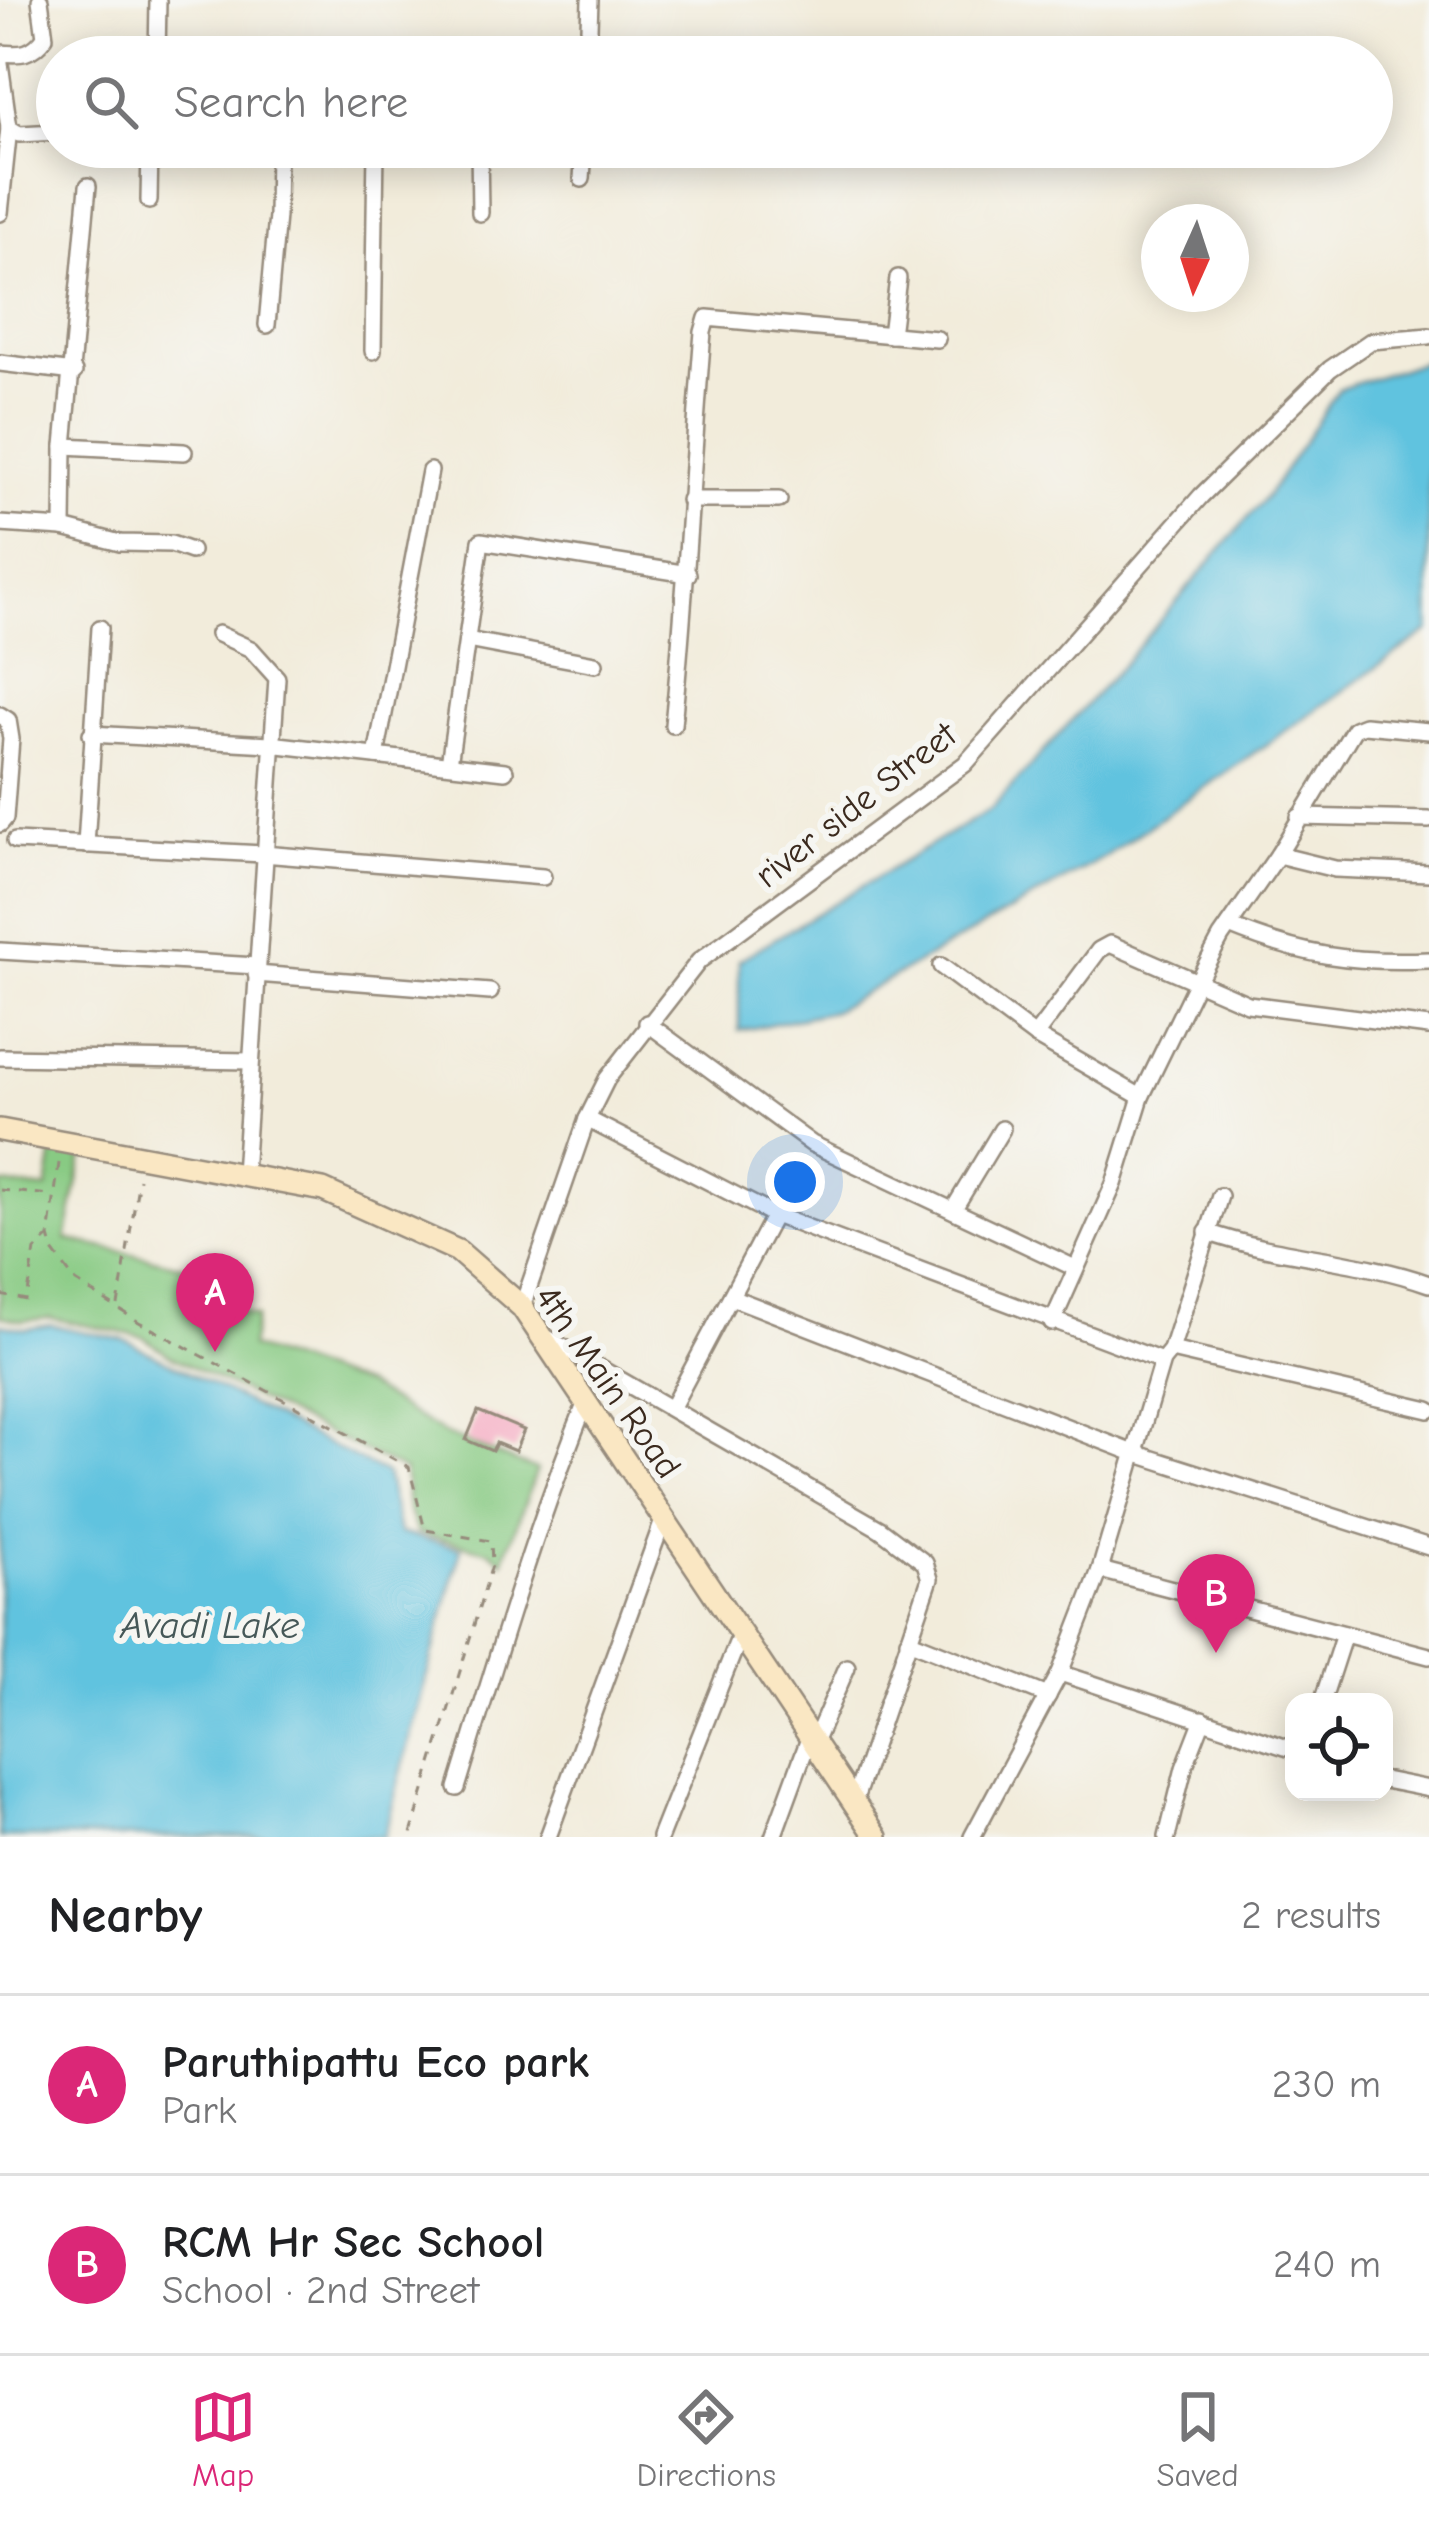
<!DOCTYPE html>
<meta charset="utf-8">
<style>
body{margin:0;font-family:"Comic Neue",sans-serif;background:#f6f6f6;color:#202124}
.controls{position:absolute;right:36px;bottom:36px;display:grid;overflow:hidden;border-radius:24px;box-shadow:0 6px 30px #0003}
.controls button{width:108px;height:108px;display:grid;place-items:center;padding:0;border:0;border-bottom:3px solid #e0e0e0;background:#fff;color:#202124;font:60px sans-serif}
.compass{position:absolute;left:1141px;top:204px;width:108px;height:108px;border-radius:50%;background:#fff;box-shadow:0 6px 30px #0003;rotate:183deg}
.you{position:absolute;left:795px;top:1182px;width:42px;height:42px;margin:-30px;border:9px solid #fff;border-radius:50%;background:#1a73e8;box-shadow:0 0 0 18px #1a73e833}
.badge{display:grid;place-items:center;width:78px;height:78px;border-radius:50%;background:#db2777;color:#fff;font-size:39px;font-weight:700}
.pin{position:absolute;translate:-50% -99px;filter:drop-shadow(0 3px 6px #0008)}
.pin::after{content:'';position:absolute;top:63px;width:42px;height:36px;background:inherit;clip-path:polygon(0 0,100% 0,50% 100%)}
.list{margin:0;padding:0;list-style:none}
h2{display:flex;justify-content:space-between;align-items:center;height:156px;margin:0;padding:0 48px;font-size:51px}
h2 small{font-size:39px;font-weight:400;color:#757577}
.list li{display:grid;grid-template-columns:78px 1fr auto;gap:36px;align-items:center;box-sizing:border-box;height:180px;padding:0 48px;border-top:3px solid #e0e0e0}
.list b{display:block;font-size:45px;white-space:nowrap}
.list p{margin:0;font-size:39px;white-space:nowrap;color:#757577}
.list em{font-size:39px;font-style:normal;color:#757577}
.icon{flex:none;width:66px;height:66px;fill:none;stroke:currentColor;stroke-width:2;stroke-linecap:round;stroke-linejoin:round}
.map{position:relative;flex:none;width:1429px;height:1837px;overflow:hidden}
.search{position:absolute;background:#fff;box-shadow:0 6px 30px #0003;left:36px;right:36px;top:36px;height:132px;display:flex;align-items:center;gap:30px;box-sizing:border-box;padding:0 42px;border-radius:66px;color:#757577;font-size:45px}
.sheet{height:516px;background:#fff}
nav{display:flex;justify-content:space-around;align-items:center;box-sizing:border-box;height:168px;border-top:3px solid #e0e0e0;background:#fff;font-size:33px;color:#757577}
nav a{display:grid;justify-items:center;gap:6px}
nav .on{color:#db2777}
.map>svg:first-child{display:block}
</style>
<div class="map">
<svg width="1429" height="1837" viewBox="0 0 1429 1837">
<rect width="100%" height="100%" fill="#f6f6f2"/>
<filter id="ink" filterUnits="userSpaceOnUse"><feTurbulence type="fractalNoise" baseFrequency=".00833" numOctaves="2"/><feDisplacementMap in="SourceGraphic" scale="24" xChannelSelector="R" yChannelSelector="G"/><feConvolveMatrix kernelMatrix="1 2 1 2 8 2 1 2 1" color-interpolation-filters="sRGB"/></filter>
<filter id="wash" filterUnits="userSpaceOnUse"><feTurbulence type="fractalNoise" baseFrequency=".004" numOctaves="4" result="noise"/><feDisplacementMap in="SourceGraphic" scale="48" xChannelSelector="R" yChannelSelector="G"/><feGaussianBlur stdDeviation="2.7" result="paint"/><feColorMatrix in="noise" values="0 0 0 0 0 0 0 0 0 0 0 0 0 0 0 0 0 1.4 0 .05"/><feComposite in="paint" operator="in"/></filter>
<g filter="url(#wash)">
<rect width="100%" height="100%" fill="#f2ecdb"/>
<polygon fill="#88ca83" stroke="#627a50" stroke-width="3" points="53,1151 83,1156 66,1239 236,1278 230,1308 256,1317 250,1347 366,1386 446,1435 537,1470 503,1561 489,1551 417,1533 408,1509 404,1471 172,1357 143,1337 50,1318 23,1321 0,1316 0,1184 47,1189"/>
<g fill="#61c3df" stroke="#4e767e" stroke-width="3">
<polygon points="1429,360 1429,631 1103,858 833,1011 739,1031 739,960 991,809 1124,663 1269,493 1339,389"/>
<polygon points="0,1324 26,1329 51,1325 125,1340 386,1474 399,1533 461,1548 384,1837 0,1837"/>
</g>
<g id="blocks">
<polygon fill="#f6abc2" points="478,1411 524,1430 515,1451 496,1443 492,1451 466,1440"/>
</g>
</g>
<g filter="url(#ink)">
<use href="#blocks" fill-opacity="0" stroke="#968b7c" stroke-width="3"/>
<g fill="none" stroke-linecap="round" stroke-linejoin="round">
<g stroke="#968b7c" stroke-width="20">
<g id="minor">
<path d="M0,53C21,55 32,55 45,37L40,0"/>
<polyline points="157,57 158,0"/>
<polyline points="588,57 590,0"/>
<polyline points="0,63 9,128 19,134 57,132"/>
<polyline points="479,147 480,213"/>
<polyline points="582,179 584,147"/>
<polyline points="88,186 64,446 63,528 120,543 171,544 191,551"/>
<polyline points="149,201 150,147"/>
<polyline points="0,213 9,128"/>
<polyline points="267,325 277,216 278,147"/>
<polyline points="891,335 898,278"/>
<polyline points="373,351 376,147"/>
<polyline points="0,363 74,372"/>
<polyline points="64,446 184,452"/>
<polyline points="689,500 779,500"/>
<polyline points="0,524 63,528"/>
<polyline points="218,634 251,649 277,678 244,1174"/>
<polyline points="467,640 595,664"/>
<polyline points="0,715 8,720 11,739 5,818 0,824"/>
<path d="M673,725C686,594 692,463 703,332L707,318L937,339"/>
<polyline points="91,734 270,744 505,771"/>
<polyline points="376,756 430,471"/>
<polyline points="449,764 481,541 688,574"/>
<polyline points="1299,817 1429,820"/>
<polyline points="15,841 263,854 543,877"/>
<polyline points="86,845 100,628"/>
<polyline points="1278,855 1335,869 1429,873"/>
<path d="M1229,926C1302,956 1350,963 1429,960"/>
<polyline points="0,951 257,966"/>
<polyline points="941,966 1035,1036 1141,1097"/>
<polyline points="256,974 490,992"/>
<polyline points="647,1023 812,1144 1075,1268"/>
<polyline points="1035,1036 1099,950 1110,944 1248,1004 1429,1027"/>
<polyline points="0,1057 251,1061"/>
<polyline points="587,1119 774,1215 1162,1361"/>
<polyline points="953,1210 1002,1129"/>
<path d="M1207,1232C1279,1258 1357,1258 1429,1284"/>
<polyline points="731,1297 1134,1453 1429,1547"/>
<polyline points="522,1307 587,1119 607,1079 699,961 965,764 1201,496 1330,369 1371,341 1429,336"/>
<polyline points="1052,1323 1114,1184 1141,1097 1196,984 1221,937 1278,855 1354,729 1364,725 1429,731"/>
<polyline points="542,1335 880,1529 925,1563 930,1579 854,1802"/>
<polyline points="1171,1350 1429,1410"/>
<polyline points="672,1407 774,1215"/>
<polyline points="1100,1570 1429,1656"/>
<polyline points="908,1640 1048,1696"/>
<polyline points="1060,1673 1294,1750"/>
<polyline points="1322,1702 1344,1634"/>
<polyline points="814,1743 847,1667"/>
<polyline points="1384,1780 1429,1789"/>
<path d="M457,1788C497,1657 535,1528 586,1402"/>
<polyline points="548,1837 664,1518"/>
<polyline points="660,1837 741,1633"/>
<polyline points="773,1837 810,1736"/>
<polyline points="972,1837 1060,1673 1100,1570 1162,1361 1171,1350 1220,1196"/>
<polyline points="1167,1837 1184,1768 1203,1719"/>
</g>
</g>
<g stroke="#968b7c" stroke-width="26">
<polyline id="secondary" points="0,1130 323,1190 458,1251 522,1307 877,1837"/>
</g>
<g stroke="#968b7c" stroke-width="3" stroke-dasharray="9 9" stroke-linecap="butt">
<polyline points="59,1163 49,1237 53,1251 76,1282 139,1322 409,1467 425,1530 491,1541 492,1565 410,1837"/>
<polyline points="0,1190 51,1195"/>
<polyline points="0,1295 27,1300 35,1250 48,1238"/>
<polyline points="118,1305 139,1179"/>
</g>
<use href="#minor" stroke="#fff" stroke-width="15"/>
<use href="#secondary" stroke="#fae7c3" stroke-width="21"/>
</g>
</g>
<g text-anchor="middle" stroke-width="12" stroke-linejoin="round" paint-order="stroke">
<g font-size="36" fill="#3b2a1e" stroke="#f6f6f2">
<text transform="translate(855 804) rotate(-38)" y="13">river side Street</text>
<text transform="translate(609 1381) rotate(55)" y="13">4th Main Road</text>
</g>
<g font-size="39" font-style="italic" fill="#465858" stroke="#f6f6f2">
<text x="210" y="1638">Avadi Lake</text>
</g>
</g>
</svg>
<div class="controls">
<button><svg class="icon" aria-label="locate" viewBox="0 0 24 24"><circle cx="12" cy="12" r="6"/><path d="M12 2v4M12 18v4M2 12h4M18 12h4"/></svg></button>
</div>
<svg class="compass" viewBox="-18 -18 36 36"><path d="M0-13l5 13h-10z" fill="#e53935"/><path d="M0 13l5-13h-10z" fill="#757577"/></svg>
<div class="you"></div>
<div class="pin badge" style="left:215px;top:1352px">A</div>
<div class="pin badge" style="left:1216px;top:1653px">B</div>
<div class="search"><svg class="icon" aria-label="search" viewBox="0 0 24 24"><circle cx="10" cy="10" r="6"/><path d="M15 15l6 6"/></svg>Search here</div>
</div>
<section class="sheet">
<h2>Nearby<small>2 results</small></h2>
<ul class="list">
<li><span class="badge">A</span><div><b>Paruthipattu Eco park</b><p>Park</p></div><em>230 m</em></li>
<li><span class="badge">B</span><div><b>RCM Hr Sec School</b><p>School · 2nd Street</p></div><em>240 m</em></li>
</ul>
</section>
<nav>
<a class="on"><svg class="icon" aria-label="map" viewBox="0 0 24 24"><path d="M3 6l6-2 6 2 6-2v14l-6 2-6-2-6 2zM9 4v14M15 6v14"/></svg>Map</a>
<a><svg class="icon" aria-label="directions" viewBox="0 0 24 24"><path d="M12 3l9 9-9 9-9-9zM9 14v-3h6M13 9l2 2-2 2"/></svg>Directions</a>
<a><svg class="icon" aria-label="saved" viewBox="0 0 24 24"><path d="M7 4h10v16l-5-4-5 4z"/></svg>Saved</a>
</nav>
